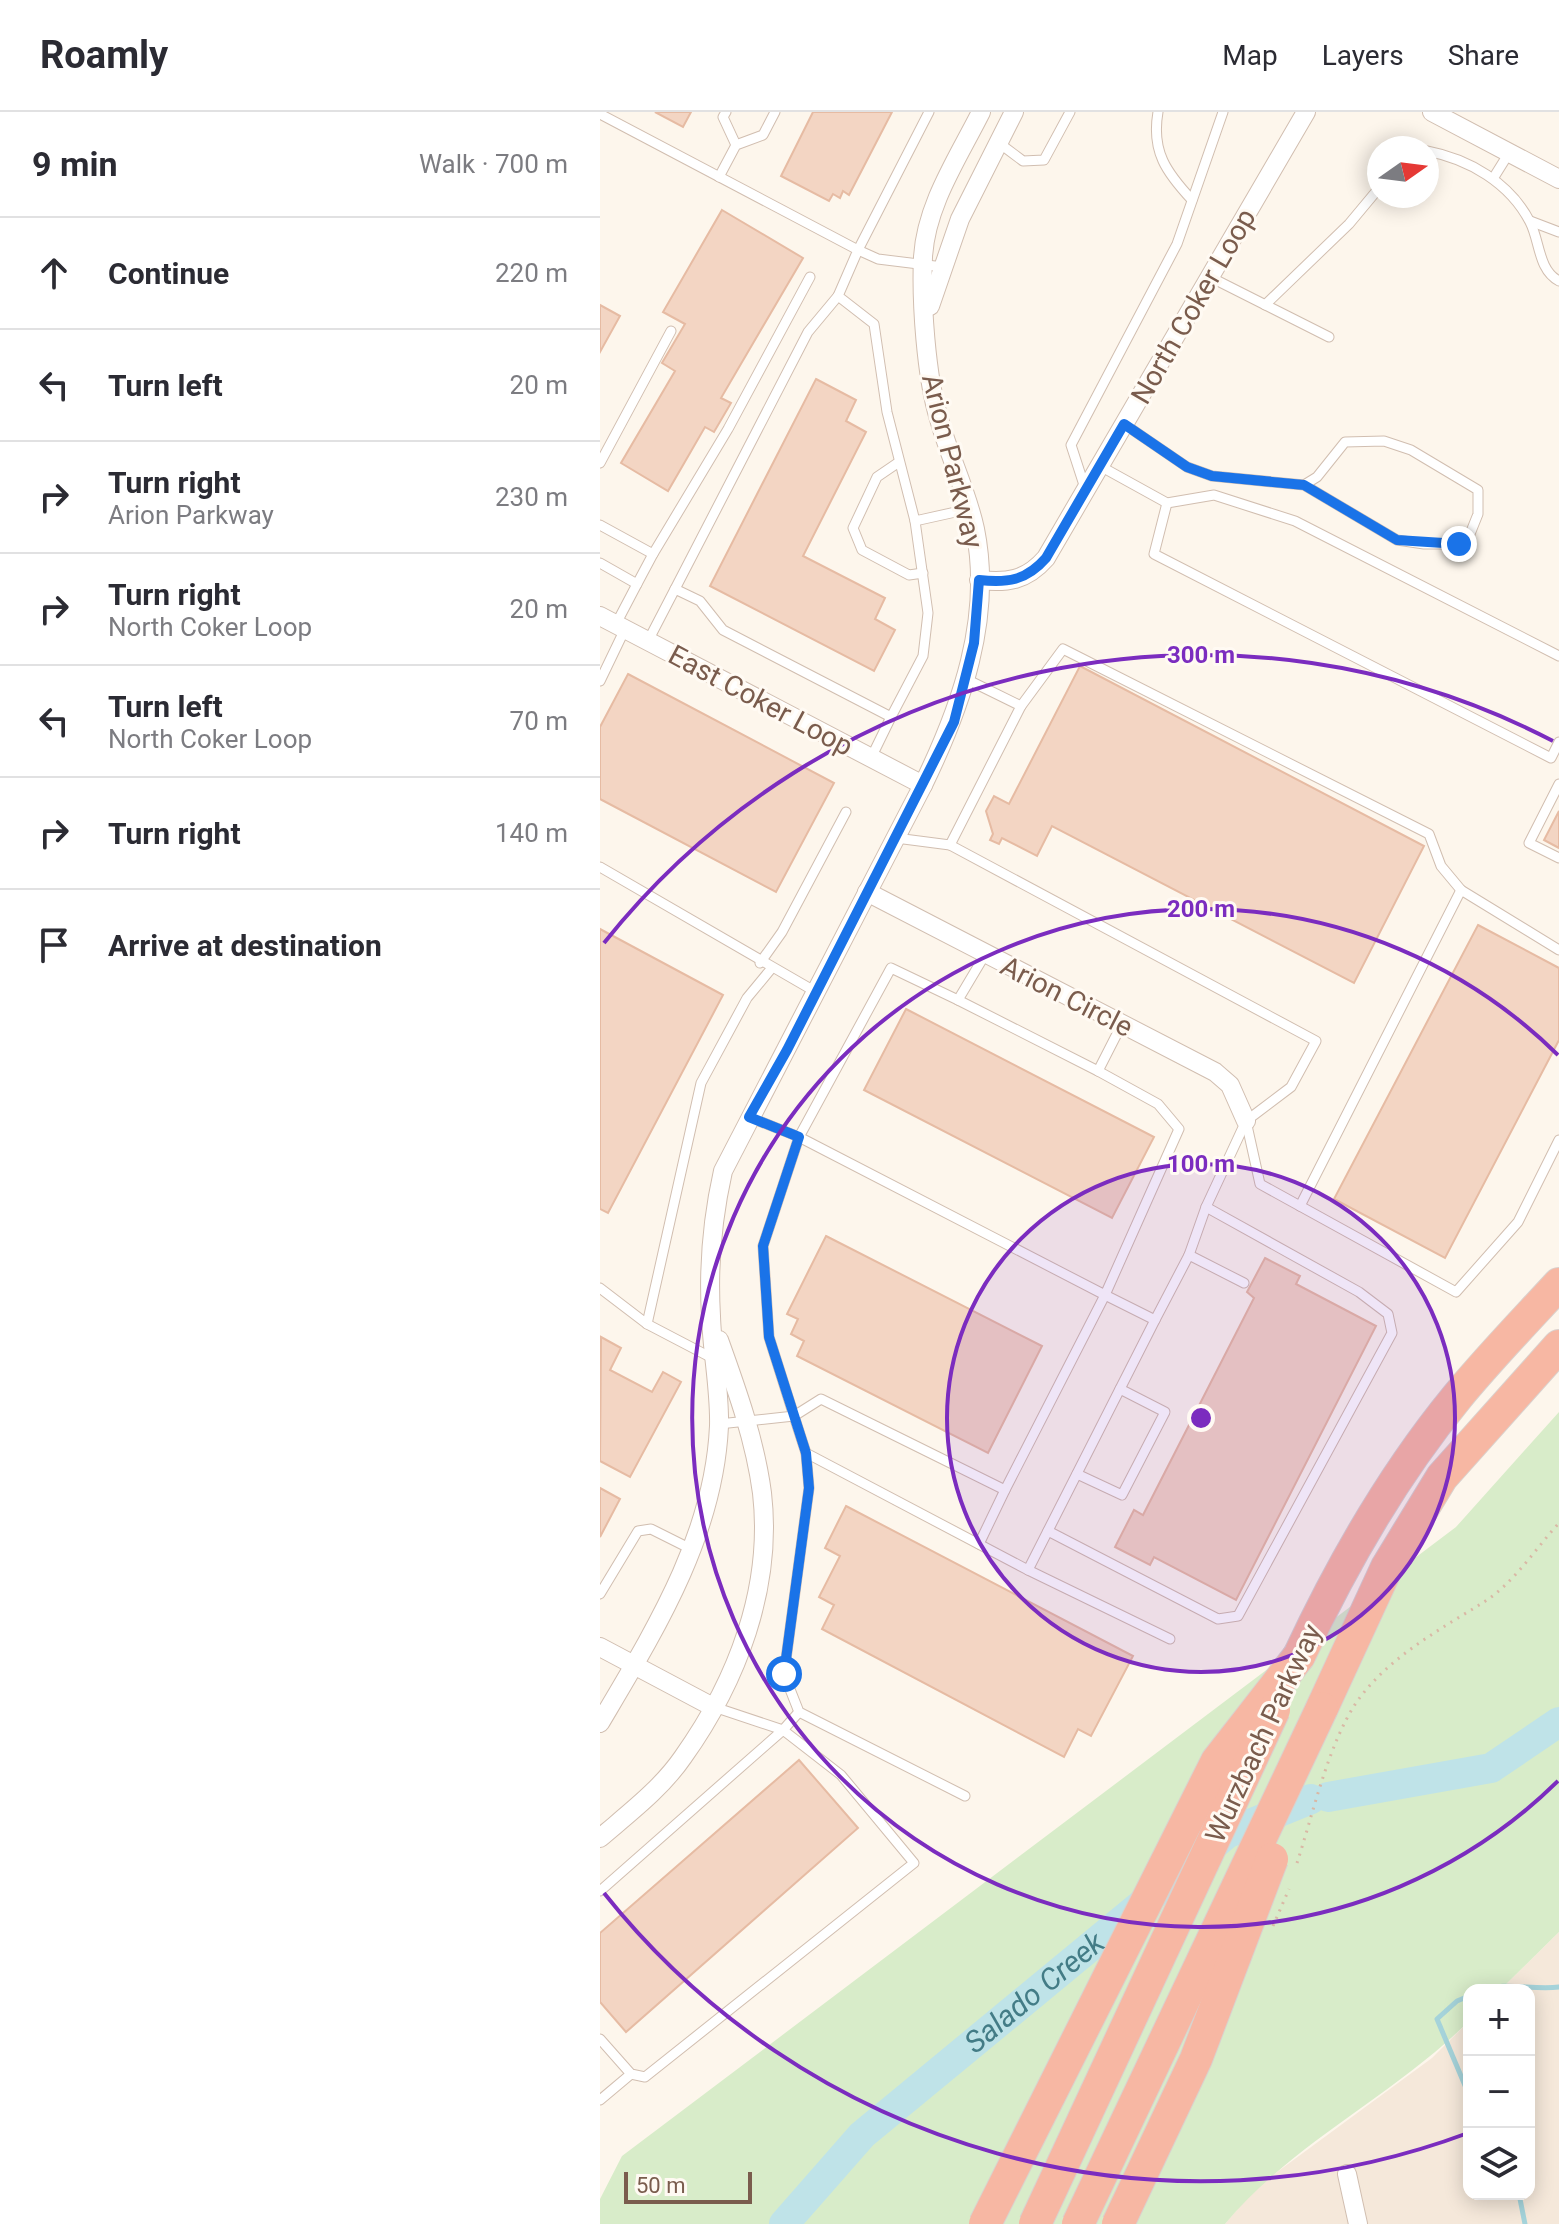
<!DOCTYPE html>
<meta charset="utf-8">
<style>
body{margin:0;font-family:Roboto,sans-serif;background:#f7f7f7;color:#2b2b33}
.controls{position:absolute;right:24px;bottom:24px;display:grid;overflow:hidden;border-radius:16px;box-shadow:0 4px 20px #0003}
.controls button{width:72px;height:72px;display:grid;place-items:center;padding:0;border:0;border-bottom:2px solid #e1e1e2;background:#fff;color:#2b2b33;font:40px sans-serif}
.compass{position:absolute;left:767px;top:24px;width:72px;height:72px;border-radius:50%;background:#fff;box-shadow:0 4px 20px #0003;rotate:76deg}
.scale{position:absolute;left:24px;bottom:20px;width:128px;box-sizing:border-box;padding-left:8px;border:4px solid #7a5c4d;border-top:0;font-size:22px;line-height:28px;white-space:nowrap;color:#7a5c4d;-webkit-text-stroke:6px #fffaf3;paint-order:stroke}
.stop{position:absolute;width:24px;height:24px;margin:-18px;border:6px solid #1a73e8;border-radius:50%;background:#fff}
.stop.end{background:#1a73e8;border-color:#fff;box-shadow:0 2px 8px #0008}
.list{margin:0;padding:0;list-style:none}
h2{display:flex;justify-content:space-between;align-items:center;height:104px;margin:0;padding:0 32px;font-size:34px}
h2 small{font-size:26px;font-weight:400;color:#7c7c81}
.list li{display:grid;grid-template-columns:52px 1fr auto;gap:24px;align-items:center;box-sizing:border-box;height:112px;padding:0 32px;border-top:2px solid #e1e1e2}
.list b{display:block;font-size:30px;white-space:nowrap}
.list p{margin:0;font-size:26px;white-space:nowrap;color:#7c7c81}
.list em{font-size:26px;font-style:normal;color:#7c7c81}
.icon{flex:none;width:44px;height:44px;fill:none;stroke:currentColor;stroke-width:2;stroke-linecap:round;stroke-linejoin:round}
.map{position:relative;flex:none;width:959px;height:2112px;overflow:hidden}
header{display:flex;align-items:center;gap:48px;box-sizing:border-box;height:112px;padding:0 40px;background:#fff;border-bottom:2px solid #e1e1e2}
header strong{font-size:38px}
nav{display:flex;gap:44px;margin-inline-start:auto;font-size:28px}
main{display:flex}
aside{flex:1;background:#fff}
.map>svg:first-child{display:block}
</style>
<header>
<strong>Roamly</strong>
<nav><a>Map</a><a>Layers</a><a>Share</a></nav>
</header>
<main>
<aside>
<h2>9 min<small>Walk · 700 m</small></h2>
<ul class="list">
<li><svg class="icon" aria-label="ahead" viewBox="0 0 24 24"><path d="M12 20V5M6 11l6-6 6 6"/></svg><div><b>Continue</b></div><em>220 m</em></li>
<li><svg class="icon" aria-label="left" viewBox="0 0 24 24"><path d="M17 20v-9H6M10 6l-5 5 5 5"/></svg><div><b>Turn left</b></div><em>20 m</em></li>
<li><svg class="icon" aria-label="right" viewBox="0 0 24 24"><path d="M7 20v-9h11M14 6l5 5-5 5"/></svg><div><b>Turn right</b><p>Arion Parkway</p></div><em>230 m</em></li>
<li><svg class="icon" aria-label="right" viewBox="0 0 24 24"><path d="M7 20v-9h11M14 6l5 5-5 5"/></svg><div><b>Turn right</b><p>North Coker Loop</p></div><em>20 m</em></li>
<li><svg class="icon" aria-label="left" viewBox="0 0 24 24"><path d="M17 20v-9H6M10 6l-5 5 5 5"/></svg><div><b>Turn left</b><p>North Coker Loop</p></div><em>70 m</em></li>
<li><svg class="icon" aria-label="right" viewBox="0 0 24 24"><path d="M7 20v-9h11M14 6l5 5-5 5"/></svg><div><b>Turn right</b></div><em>140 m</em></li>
<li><svg class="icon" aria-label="arrive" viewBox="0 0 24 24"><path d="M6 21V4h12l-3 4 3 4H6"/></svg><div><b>Arrive at destination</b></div></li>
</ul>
</aside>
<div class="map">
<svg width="959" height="2112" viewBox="0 0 959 2112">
<rect width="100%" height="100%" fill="#fdf6ec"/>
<polygon fill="#f5e8da" points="959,1820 959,2112 625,2112 654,2077 832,1946 869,1909 869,2082 929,2082 929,1878 900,1878"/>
<path fill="#d8ecc9" d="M959,1300V1820L900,1878H869V1909C794,1984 692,2031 625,2112H0V2087L22,2044L856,1415Z"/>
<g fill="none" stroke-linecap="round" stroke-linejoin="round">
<g stroke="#a5d3da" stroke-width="5">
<path d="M883,1878C904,1869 935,1879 959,1875"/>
<polyline points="869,1884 857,1889 837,1907 869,1983"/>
<polyline points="919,2082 925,2112"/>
</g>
<g stroke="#bfe3e8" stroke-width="30">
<polyline points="728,1685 891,1656 959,1610"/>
<path id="s1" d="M184,2112L262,2023L628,1721L711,1687"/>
</g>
</g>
<g fill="#f3d5c3" stroke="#e6bba3" stroke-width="2">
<polygon points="55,0 91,0 83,15"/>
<polygon points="213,0 292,0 249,83 243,79 240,86 233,82 229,89 181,64"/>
<polygon points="122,98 203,146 121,286 131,291 114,320 105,315 68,379 21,351 75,259 62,251 85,212 63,200"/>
<polygon points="0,193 20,204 0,240"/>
<polygon points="216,267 256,288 246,309 266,320 203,444 285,486 275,507 295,518 274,559 110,474"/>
<polygon points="480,554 824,734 754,871 452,714 437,744 402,726 399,732 390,728 393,722 386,699 394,684 409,692"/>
<polygon points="28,562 234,671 176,780 0,687 0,615"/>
<polygon points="959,699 959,736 944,728"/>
<polygon points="878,813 959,856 959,928 845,1146 734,1087"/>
<polygon points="0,817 123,883 8,1101 0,1097"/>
<polygon points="306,897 554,1025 512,1106 264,978"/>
<polygon points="226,1124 442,1234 388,1341 197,1244 204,1229 191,1222 198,1207 187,1202"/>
<polygon points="665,1146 700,1164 696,1172 776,1214 636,1488 554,1445 550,1453 515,1435 534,1398 543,1403 654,1186 647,1180"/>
<polygon points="1,1225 21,1236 10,1258 52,1280 63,1260 81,1270 30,1365 0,1349"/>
<polygon points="0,1376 20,1387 0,1425"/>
<polygon points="246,1394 533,1544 491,1624 478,1617 464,1645 222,1517 234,1493 219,1485 240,1444 225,1436"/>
<polygon points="199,1648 258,1716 26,1920 0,1890 0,1821"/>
</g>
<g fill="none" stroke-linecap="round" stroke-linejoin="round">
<g stroke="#d1beb0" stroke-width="11">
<g id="service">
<polyline points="126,0 123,5 136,33"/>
<polyline points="329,0 258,138 278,147 343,155"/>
<path d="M558,0C551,40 567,61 592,88"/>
<polyline points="0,2 258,138 238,184 274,212 287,300 315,409 369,397"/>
<polyline points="399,31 423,49 444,48 470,0"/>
<path d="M827,39C869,47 910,71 930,110C940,129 938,158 959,169"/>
<polyline points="119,65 136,33 163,23 175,0"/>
<polyline points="894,65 909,41"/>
<polyline points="930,109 959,120"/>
<polyline points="610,165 729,225"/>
<polyline points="665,193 749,112 779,76"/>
<polyline points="524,312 587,355 612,364 704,373 717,365 745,330 784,329 811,338 878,378 878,402 868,427 859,432 824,432 797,428 704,373"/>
<polyline points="299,350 277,365 253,416 262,438 309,463 323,461"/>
<polyline points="0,351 71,219"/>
<polyline points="500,354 567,391 614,383 695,409 959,544"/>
<polyline points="485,376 471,333 577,132 623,0"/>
<polyline points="567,391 554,442 951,646 959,630"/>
<polyline points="0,413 53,442 128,317 210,165"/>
<polyline points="0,451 37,472 53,442"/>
<polyline points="75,477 208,220 238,184"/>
<polyline points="16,512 37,472"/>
<polyline points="48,529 75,477 100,489 123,518 291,605 323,544 328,501 315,409"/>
<polyline points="0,569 25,517"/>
<polyline points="421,594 463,537 829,722 841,754 861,778"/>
<polyline points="271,646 291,605"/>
<polyline points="959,672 929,731 959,746"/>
<polyline points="296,726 350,733 421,594 366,567"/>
<polyline points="0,755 216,880"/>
<polyline points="386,841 358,888 291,856 199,1025 505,1183 579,1017 558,992 498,959"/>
<polyline points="160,851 182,820 246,700"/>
<polyline points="358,888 498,959 522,912"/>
<polyline points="149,1005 199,1025 163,1134 169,1225 194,1304 221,1287 405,1378 505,1183 555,1208 589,1143 606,1095 646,1009 691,975 716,929 350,733"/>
<polyline points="646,1009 660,1072 856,1180 918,1110 959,1028"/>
<polyline points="700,1094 861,778 959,838"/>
<polyline points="589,1143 644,1171"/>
<polyline points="0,1176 47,1212 114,1247"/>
<polyline points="47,1212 101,971 147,886 171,857"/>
<polyline points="119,1312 194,1304 206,1341 209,1376 184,1562 199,1600 365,1684"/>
<polyline points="206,1341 428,1458 555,1208"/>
<polyline points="477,1362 522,1383 565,1300 520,1277"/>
<polyline points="448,1419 618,1507 638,1504 792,1221 788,1202 759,1180 606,1095"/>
<polyline points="379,1432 405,1378"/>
<polyline points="428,1458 570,1527"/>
<polyline points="0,1482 38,1419 51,1417 91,1437"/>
<polyline points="114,1595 183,1618 199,1600"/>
<polyline points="0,1779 183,1618 241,1663 314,1751 45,1965 31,1962 0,1927"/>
<polyline points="0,1988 31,1962"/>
</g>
</g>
<g stroke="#d1beb0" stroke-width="20">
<g id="minor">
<polyline points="832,0 959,67"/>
<polyline points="330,194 360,107 414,0"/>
<path d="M379,468C407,471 426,469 446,446L706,0"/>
<polyline points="0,504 323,673"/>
<polyline points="267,780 615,960 630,973 646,1009"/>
<polyline points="0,1535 113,1595"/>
<path d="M0,1611C55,1518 114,1424 119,1314C120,1278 112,1240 111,1204C108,1154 112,1108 123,1059L323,673C361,595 393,506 375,417C367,379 349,344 339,307C326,264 321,190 323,145C326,93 358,46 381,0"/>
<path d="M0,1726C29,1701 61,1677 83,1645C137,1569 173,1476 162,1381C155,1328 137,1278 119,1228"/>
<polyline points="747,2062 758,2112"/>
</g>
</g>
<g stroke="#dad1cd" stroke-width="34">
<g id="motorway">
<path d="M699,1544C742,1452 792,1364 857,1285C889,1246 925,1209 959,1172"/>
<polyline points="722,1596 787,1455 842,1365 959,1234"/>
</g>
</g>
<g stroke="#d9b8a5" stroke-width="3" stroke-dasharray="2 6" stroke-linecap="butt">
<path d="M697,1751C713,1702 728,1633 756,1591C787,1546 839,1518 884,1490C913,1472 936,1436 959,1411"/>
<polyline points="673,1814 689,1777"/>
</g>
<use href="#service" stroke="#fff" stroke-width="9"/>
<use href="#minor" stroke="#fff" stroke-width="18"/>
<use href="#motorway" stroke="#f7b7a3" stroke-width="32"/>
<g stroke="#dad1cd" stroke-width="34" stroke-linecap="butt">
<g id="motorway-bridge">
<polyline points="385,2112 617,1649 699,1544"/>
<polyline points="435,2112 674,1598"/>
<polyline points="478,2112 722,1596"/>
<polyline points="518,2112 596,1947 672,1747"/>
</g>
</g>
<use href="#motorway-bridge" stroke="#f7b7a3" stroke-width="32"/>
</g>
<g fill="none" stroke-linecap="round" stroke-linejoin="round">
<path stroke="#1a73e8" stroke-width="10" d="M184,1562L209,1376L206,1341L169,1225L163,1134L199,1025L149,1005L187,938L354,610L374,531L379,468C407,471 426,469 446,446L524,312L587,355L612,364L704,373L797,428L859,432"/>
</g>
<circle cx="601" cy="1306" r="254" fill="#7b2cbf" fill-opacity=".12"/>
<g fill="none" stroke="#7b2cbf" stroke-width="4">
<circle cx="601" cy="1306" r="254"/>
<path d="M958 1669A509 509 0 1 1 958 943"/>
<path d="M868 2021A763 763 0 0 1 4 1781M4 831A763 763 0 0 1 953 629"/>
</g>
<g text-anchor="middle" stroke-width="6" stroke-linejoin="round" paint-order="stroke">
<g font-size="28" fill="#7a5c4d" stroke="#fffaf3">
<text transform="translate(593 194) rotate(-60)" y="10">North Coker Loop</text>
<text transform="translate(353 349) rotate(76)" y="10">Arion Parkway</text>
<text transform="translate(161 588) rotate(28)" y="10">East Coker Loop</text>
<text transform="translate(467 884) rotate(27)" y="10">Arion Circle</text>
<text transform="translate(663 1621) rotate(-65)" y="10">Wurzbach Parkway</text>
</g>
<g font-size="30" font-style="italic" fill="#437c86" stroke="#fffaf3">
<text dy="10" stroke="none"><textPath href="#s1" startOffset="342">Salado Creek</textPath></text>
</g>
</g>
<circle cx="601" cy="1306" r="12" fill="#7b2cbf" stroke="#fffaf3" stroke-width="4"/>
<g font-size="24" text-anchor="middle" font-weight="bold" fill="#7b2cbf" stroke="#fffaf3" stroke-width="6" stroke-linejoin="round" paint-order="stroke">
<text x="601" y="551">300 m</text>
<text x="601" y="805">200 m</text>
<text x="601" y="1060">100 m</text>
</g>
</svg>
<div class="controls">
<button>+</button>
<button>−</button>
<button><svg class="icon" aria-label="layers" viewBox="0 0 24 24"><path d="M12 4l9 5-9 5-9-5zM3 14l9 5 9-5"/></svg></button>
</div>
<svg class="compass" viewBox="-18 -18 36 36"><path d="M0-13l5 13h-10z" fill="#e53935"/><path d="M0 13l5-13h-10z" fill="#7c7c81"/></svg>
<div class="scale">50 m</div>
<div class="stop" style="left:184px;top:1562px"></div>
<div class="stop end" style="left:859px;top:432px"></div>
</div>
</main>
